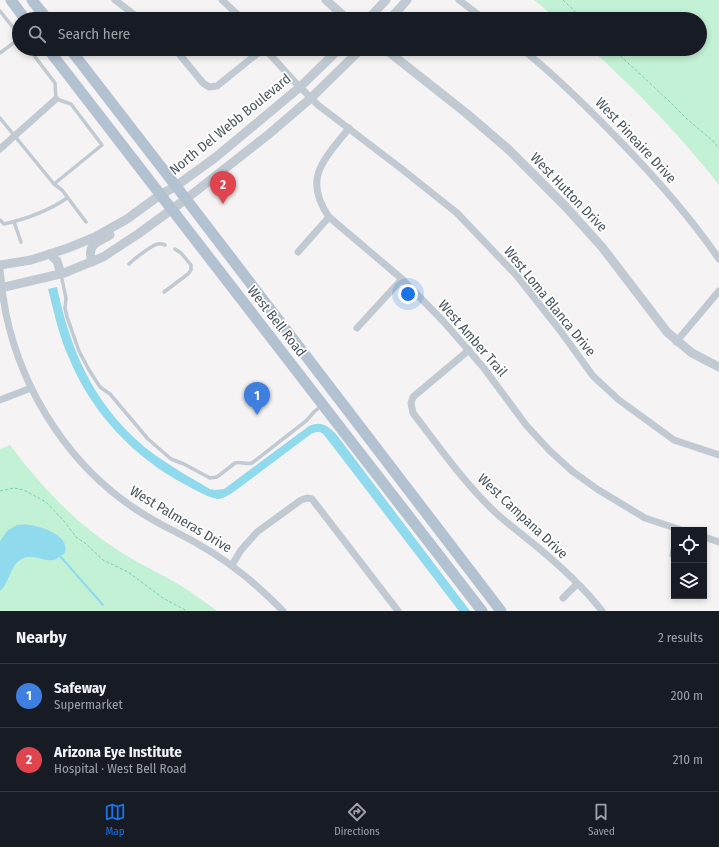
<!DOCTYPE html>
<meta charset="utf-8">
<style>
body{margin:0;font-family:"Fira Sans Condensed",sans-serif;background:#20242c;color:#f1f3f6}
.controls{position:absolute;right:12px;bottom:12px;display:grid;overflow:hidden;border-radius:0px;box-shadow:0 2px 6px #0003}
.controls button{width:36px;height:36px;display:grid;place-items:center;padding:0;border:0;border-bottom:1px solid #363941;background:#171b24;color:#f1f3f6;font:20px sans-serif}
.you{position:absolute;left:408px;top:294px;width:14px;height:14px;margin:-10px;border:3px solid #fff;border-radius:50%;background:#1a73e8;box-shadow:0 0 0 6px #1a73e833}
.badge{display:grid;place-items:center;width:26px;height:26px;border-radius:50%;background:#1a73e8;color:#fff;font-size:13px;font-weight:700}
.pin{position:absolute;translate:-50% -33px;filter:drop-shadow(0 1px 2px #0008)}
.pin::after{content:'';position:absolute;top:21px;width:14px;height:12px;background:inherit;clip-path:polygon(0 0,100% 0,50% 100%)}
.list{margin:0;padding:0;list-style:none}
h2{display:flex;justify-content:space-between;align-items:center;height:52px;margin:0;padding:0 16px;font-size:17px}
h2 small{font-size:13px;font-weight:400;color:#9ea1a6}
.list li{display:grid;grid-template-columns:26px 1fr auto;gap:12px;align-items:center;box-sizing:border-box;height:64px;padding:0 16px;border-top:1px solid #363941}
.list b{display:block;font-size:15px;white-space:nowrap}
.list p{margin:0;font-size:13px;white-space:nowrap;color:#9ea1a6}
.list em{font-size:13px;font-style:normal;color:#9ea1a6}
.icon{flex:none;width:22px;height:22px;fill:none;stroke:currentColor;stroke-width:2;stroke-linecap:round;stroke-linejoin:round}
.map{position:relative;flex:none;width:719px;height:611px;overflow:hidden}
.search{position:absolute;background:#171b24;box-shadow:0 2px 6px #0003;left:12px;right:12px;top:12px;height:44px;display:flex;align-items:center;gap:10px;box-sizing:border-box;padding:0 14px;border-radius:22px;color:#9ea1a6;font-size:15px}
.sheet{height:180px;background:#171b24}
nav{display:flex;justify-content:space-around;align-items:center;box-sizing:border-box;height:56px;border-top:1px solid #363941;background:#171b24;font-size:11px;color:#9ea1a6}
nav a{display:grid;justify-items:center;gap:2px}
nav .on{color:#1a73e8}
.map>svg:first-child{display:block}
</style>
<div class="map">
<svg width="719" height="611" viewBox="0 0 719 611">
<rect width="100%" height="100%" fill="#f5f3f3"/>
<g fill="#c3f1d5">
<path d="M534,0H719V185C681,136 637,91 591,49H700V19H557Z"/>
<path d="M10,445C40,485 74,522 116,549C132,560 149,568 166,577C184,587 201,599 217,611H0V449Z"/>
</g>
<g fill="#90daee">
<path d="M57,287C71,355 98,413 155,455C172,467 191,478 210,489L214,490L224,489L309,426C321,421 327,425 336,434L470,611H459L328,440C322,432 320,430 311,434L235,491C230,494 225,498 219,499C211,499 193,489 186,485C134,458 91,412 69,358C59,336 54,312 48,289Z"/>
<path d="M17,525C21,525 25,524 29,525C40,526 70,535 65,552C63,556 63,554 61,555C58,557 57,560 53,560C42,562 32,552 20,560C9,568 10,582 0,591V541L7,531Z"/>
</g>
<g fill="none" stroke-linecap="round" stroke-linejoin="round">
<polyline stroke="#90daee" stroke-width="2" points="60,556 103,605"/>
<g stroke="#7ad0a6" stroke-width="1" stroke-dasharray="3 2" stroke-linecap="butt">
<polyline points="563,0 583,19"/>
<polyline points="613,49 669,101 687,119 714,142 719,148"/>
<polyline points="0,491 14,488 24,490 46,502 63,520 77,538 85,543 103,560 128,572 163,598 187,611"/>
</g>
<g stroke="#c1cad2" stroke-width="3.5">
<polyline points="0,11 19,35"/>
<polyline points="29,49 55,83 56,99 71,104 102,145 54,184"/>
<polyline points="0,53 19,39"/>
<polyline points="0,118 54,184 62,190 86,222"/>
<path d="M0,220L4,224C26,219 50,210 67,198"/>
<polyline points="14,222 21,242"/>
<path d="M129,264C134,259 152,245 158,244C161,243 162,244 165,245"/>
<path d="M61,275L66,298L65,308L67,317L79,351L89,370L100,387L110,394L148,439L171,459L184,464L210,478L217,477L235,463C241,461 246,465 252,463L306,421L314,412L322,405"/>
<polyline points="164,292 188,274 191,270 191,265 181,253 175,249"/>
</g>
<g stroke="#c1cad2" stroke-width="7">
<polyline points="115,0 140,19"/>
<polyline points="222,0 236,13 241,19"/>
<polyline points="459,0 484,19"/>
<polyline points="175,49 203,83 209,87 217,86 263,49"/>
<polyline points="265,49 295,82 318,105 403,170 457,213 517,276 559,329 593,376 619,400 674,440 719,455"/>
<path d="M522,49C556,76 587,107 617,138C654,176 689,215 719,259"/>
<path d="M349,128C324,160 302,178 329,217L402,279L443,321L483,367L526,425L549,450L572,471L597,489L645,518L681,530"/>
<polyline points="0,149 56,99"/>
<polyline points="298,252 329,217"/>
<path d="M0,269C1,284 3,299 6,314C23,394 71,468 140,512C158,524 179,533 198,544C230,562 258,585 283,611"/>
<polyline points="357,328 402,279"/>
<polyline points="676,342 719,291"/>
<path d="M469,350L413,397L411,403L413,413C440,448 465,484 497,514C507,523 519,532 530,541C556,562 582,585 602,611"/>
<polyline points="0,400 31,388"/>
<polyline points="704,537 719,542"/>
<polyline points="673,555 674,550"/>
<polyline points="232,565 241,550 257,532 301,500 307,498 312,499 398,611"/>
<polyline points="563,598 577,584"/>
</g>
<g stroke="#c1cad2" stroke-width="9">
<polyline points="326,0 347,19"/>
<polyline points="368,19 386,0"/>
<polyline points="390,19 407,0"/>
<polyline points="385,49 466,113 508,149 565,206 602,247 667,332 692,353 719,367"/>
<polyline points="50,254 57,261 61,274"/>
<path d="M92,262C86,244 98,242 110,235"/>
<polyline points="0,265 31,260 68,248 95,237 127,219 160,195 176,186 216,157 300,87 339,49"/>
<polyline points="0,288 64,273 103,257 138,234 186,199 269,134 311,98 361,49"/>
</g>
<g stroke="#b3c2d1" stroke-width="11">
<polyline points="11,0 25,19"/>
<polyline points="32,0 47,19"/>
<path d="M48,49C192,237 338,423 482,611"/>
<polyline points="70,49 186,199 501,611"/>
</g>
</g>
<g text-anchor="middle" stroke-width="3.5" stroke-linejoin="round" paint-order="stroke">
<g font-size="14" fill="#4a5661" stroke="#fff">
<text transform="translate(230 124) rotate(-39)" y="5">North Del Webb Boulevard</text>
<text transform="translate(636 140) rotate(47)" y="5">West Pineaire Drive</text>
<text transform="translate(569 192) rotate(46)" y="5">West Hutton Drive</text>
<text transform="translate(550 301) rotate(51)" y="5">West Loma Blanca Drive</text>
<text transform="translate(277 321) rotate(52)" y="5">West Bell Road</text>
<text transform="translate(473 338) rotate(49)" y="5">West Amber Trail</text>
<text transform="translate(523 516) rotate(43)" y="5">West Campana Drive</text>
<text transform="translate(181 519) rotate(31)" y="5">West Palmeras Drive</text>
</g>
</g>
</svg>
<div class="controls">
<button><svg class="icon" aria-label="locate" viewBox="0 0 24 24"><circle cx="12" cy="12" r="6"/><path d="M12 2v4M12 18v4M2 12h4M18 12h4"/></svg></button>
<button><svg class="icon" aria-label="layers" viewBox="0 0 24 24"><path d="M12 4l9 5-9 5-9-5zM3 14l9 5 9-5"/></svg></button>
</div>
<div class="you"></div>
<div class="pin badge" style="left:257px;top:415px;background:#3f7fe0">1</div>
<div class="pin badge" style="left:223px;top:204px;background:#e0444e">2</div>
<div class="search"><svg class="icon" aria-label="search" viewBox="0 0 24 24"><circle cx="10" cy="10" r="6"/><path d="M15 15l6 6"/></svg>Search here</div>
</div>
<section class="sheet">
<h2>Nearby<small>2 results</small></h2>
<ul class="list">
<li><span class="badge" style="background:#3f7fe0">1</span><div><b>Safeway</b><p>Supermarket</p></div><em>200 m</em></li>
<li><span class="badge" style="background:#e0444e">2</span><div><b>Arizona Eye Institute</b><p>Hospital · West Bell Road</p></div><em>210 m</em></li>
</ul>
</section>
<nav>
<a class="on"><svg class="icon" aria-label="map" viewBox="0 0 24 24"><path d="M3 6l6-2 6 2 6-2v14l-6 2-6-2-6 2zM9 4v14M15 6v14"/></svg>Map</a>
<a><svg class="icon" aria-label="directions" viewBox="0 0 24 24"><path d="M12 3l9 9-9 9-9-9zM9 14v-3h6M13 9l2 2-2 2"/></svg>Directions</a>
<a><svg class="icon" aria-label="saved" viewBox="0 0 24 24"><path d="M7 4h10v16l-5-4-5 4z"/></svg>Saved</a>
</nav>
